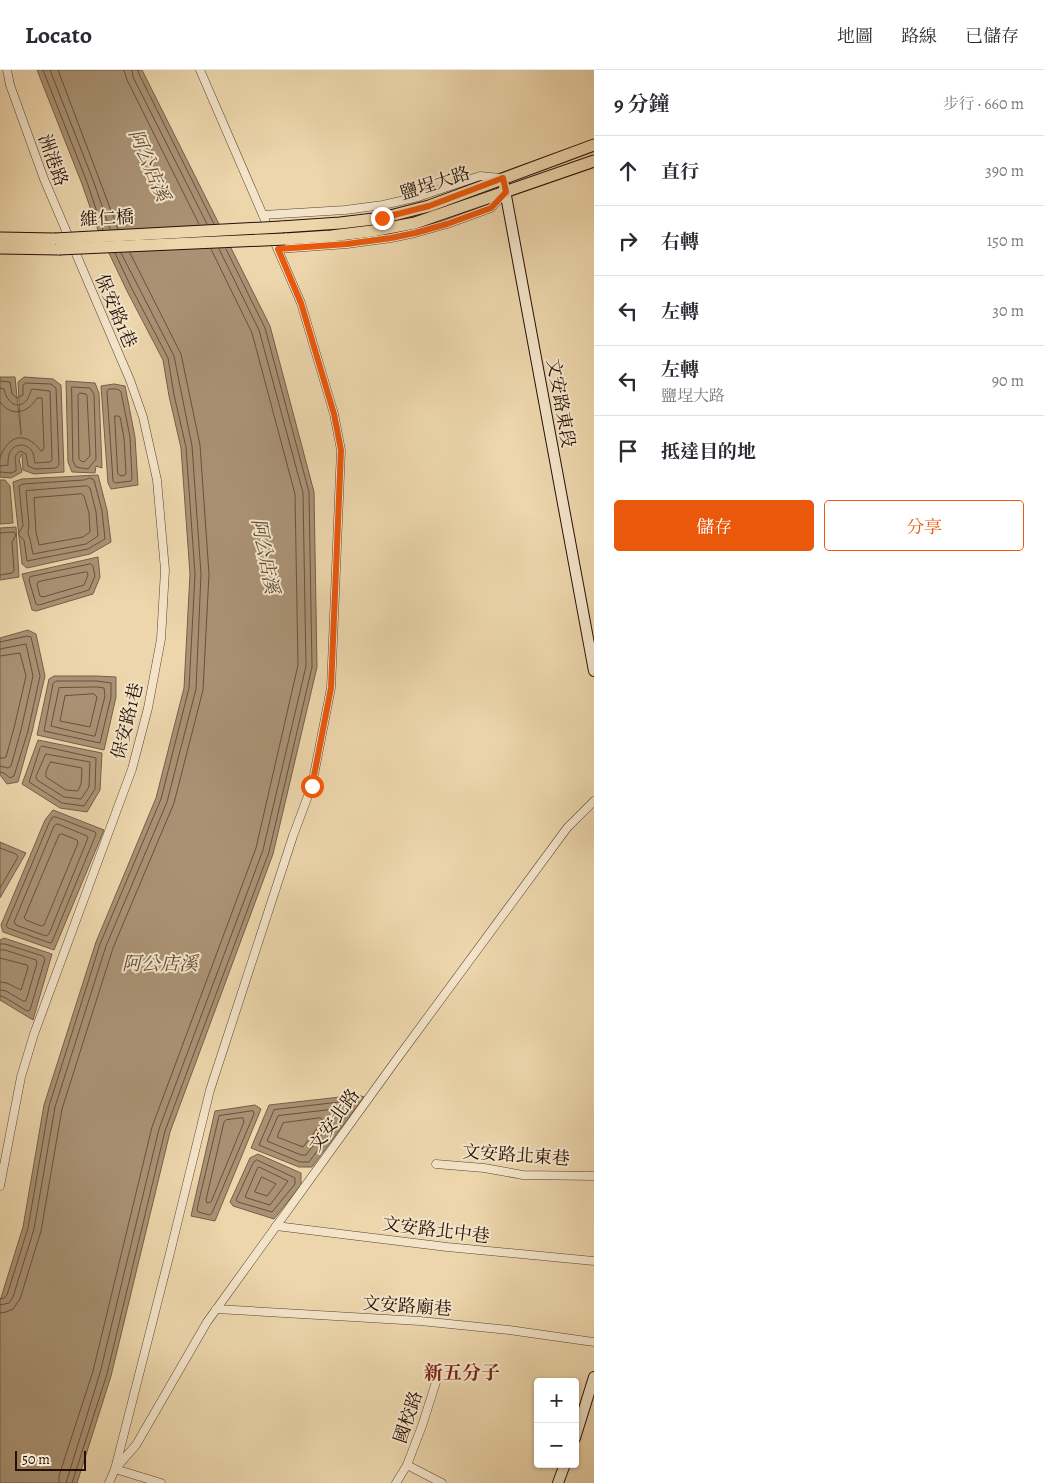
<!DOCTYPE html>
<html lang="zh-TW">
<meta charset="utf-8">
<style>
body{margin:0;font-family:Alegreya,"Noto Serif TC",serif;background:#f2f2f3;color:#2b2b33}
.controls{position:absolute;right:15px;bottom:15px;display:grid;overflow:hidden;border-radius:5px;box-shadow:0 1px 4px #0004}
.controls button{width:45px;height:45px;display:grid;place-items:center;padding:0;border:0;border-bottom:1px solid #e1e1e2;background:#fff;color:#2b2b33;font:25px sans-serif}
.scale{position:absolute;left:15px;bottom:12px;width:71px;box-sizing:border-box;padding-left:5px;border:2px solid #260f07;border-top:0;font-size:14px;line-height:18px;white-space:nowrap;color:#260f07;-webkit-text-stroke:4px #f3e4c9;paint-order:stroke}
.stop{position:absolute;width:15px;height:15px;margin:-11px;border:4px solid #ea580c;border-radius:50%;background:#fff}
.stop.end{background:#ea580c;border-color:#fff;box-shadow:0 1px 5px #0008}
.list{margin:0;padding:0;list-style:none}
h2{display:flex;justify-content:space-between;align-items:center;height:65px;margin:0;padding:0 20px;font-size:21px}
h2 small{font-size:16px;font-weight:400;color:#7c7c81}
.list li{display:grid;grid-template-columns:32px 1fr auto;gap:15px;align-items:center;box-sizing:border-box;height:70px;padding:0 20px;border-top:1px solid #e1e1e2}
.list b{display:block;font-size:19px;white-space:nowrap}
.list p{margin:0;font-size:16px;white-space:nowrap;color:#7c7c81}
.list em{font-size:16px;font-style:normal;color:#7c7c81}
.actions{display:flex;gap:10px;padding:15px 20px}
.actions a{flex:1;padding:11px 0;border:1px solid #ea580c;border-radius:5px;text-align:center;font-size:18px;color:#ea580c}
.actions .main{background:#ea580c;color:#fff}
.icon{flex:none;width:28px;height:28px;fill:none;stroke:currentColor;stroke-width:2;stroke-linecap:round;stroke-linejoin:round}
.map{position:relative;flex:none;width:594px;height:1413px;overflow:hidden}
header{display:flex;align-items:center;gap:30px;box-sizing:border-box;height:70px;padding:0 25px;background:#fff;border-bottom:1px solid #e1e1e2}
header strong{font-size:24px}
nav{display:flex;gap:28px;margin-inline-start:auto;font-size:18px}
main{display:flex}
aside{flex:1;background:#fff}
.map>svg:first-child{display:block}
</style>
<header>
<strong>Locato</strong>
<nav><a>地圖</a><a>路線</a><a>已儲存</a></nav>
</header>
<main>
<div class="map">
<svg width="594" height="1413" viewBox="0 0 594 1413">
<rect width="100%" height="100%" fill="#edd6ac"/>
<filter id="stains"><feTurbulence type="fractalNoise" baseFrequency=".004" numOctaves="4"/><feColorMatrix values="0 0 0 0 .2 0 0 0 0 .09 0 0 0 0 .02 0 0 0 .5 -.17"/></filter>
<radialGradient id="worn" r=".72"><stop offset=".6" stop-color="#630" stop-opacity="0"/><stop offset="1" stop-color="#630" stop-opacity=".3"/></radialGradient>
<g fill="#a99274" stroke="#755e48">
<polygon points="37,0 142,0 270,256 314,422 317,597 273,784 170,1062 111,1306 77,1413 0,1413 0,1231 23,1157 44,1035 96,872 156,728 184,618 190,504 181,378 169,326 163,290 127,221 98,160 82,114"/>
<polygon points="0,307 15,307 21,365 18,312 24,307 53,309 61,315 64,402 34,404 23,400 22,384 19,389 22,402 11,408 0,407"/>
<polygon points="66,311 95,313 99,323 102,398 96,396 95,403 72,402 68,392"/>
<polygon points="114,314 125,316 135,367 138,415 111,419 108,413 101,316"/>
<polygon points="98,405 107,440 111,472 90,484 27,498 22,494 13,412 22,409"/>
<polygon points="0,410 5,410 10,416 13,453 0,454"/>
<polygon points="16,457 19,507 0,510 0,458"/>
<polygon points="98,487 100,507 93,524 36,541 32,540 22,504"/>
<polygon points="28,560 36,564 45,606 32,662 18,712 7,714 0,705 0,568"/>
<polygon points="54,606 97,606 116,607 116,627 104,680 37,665 49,609"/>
<polygon points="38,670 102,683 100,720 87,742 60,738 22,714"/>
<polygon points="53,740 104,760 54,880 3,862 1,855 45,750"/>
<polygon points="0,772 26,783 0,828"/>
<polygon points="4,868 52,884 33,950 0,930 0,870"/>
<polygon points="358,1025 364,1027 312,1097 299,1097 251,1078 269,1035"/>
<polygon points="255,1035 261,1039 215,1151 191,1146 215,1041"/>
<polygon points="258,1084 301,1103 301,1115 274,1149 233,1136 230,1132 250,1088"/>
</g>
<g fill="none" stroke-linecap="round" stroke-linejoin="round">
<g stroke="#68503e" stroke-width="1">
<polyline points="43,0 87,112 103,160"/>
<polyline points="50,0 93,110 110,159"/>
<polyline points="58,0 118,159"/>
<polyline points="124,0 127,10 199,154"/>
<polyline points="132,0 133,7 207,154"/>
<polyline points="138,0 139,4 214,154"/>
<path d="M0,311L10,312L12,324L17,328L23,325V315L26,313L51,314L56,318L59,395L56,398L35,399L28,396L26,384L21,381C11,385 17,393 16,401L11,403L0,402"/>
<polygon points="72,317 90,318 94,324 96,389 88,399 76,397 73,391"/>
<path d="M0,318L4,319C6,330 16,342 27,330C29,327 30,322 32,319L50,321L52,390L50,392L35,393C34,389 34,384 32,381C26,372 14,374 10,382C8,386 8,391 8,395L0,396"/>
<path d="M109,319C113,319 119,318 121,322L130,367L132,409L131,411L115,413L113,411L107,322Z"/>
<polygon points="80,323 86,324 87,326 90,386 84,392 81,391 79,389 78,326"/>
<path d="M0,332C12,348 28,343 37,328H42L44,378L43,380L41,381C25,360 8,365 0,388"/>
<polygon points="115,346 118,346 120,347 124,368 126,403 125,405 121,406 118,404"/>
<polygon points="90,408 94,410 102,441 105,469 88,479 27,491 24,470 18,464 23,456 19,416 23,414 84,410"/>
<polygon points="87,416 90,418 96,442 98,466 86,474 33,484 30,469 28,463 29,455 26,421"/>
<polygon points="82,424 84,426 89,443 90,462 83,467 39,475 36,462 34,428"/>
<polyline points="0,463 14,462 16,465 12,472 14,501 12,503 0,505"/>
<polygon points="91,494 93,496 95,506 89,520 39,535 36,534 29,510 30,507"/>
<polygon points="85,502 87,502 88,505 84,515 43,527 40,526 37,515 38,512"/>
<polyline points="0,572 27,566 31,567 40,606 28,661 14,706 10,708 4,703 0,702"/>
<polyline points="0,579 26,574 33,606 21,660 11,696 8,698 0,696"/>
<polyline points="0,586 20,583 26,606 14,658 6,687 4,688 0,688"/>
<polygon points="56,611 97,611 111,613 111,627 100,673 44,661 53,614"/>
<polygon points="97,617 104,618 105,626 95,666 93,666 51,656 59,618"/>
<polygon points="94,624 97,627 90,657 60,651 65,626"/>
<polygon points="42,676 96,688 95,719 84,736 62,733 29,712 40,678"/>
<polygon points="46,684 90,692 89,717 81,729 64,727 37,710 36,707"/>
<path d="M51,692L82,698L81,714L78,721L66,720L46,707C45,703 48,695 51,692Z"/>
<polygon points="53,747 56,747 95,762 96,764 52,872 50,873 8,858 6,856 49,753"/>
<polygon points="58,754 87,766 88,768 49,864 46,866 16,855 14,852 54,756"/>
<polygon points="62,764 77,770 78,773 44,855 41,856 26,850 24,848 59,765"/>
<polyline points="0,778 16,784 18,787 0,818"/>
<polyline points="0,874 5,874 43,886 45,889 30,940 27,941 4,927 0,926"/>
<polyline points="0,880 5,880 36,890 37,893 26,931 23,931 6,921 0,920"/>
<polyline points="0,888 27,895 28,898 21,920 7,913 0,912"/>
<polygon points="350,1031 352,1032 352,1034 309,1092 300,1092 259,1075 274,1040"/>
<polygon points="336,1039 339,1040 339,1042 306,1085 301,1085 267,1071 278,1046"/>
<polygon points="253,1041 254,1044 212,1143 210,1145 198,1142 197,1139 219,1046"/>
<polygon points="243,1048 244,1052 211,1132 207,1133 206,1130 224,1052 226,1050"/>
<polygon points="320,1048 322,1049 322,1052 303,1077 277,1067 283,1053"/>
<polygon points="257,1090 295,1108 295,1114 272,1142 238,1132 236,1130 253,1093"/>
<polygon points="259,1097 288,1111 270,1135 247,1128 245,1127 257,1099"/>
<polygon points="262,1107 276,1114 267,1126 255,1122"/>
<polyline points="0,1229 4,1228 7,1225 28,1158 49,1036 100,874 161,729 189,618 195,504 186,377 174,325 168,288 132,219 115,183"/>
<polyline points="0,1235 9,1233 13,1227 34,1159 55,1037 106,876 167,732 196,619 201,504 192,376 174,286 121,183"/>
<polyline points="0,1243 6,1242 13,1239 20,1229 41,1161 62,1039 113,878 174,733 203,620 209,504 200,375 181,284 130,183"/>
<polyline points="59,1413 59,1406 93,1301 152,1057 256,778 298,595 295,424 252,263 211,179"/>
<polyline points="66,1413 100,1303 159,1059 263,780 306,596 303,423 259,260 219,179"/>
<polyline points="72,1413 107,1304 165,1061 269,782 312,597 309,422 265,258 226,179"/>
</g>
<g stroke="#584130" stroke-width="9">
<g id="street">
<polyline points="263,145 345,140 383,135 418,127 480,106 501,108"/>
<polyline points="278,179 347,174 391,168 415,163 447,154 491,138 504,124"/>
<polyline points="436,1094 484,1098 523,1105 594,1106"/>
<polyline points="0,1116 21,1007 34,964 132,699 148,638 161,569 165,500 157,410 143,347 130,310 44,109 10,15 7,0"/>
<polyline points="276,1156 447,1177 594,1191"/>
<polyline points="216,1239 420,1251 509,1260 594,1272"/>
<polyline points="407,1395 442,1413"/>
<polyline points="109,1413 115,1399 170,1183 210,1020 293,766 312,715 331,618 341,380 334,344 301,233 200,0"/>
<polyline points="161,1413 115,1399 136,1375 207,1252 394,993 567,758 594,731"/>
<polyline points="396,1413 407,1395 422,1356 437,1309"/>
</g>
</g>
<g stroke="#260f07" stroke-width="12">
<g id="secondary">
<polyline points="504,115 594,601"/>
<polyline points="575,1368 594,1307"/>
<polyline points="558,1413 565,1394"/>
</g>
</g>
<g stroke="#260f07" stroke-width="13">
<g id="primary">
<polyline points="281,157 340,153 382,148 429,136 594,75"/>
<polyline points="0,168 55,169"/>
<polyline points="285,169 331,166 372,161 415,153 594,91"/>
<polyline points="0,178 59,179"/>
</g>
</g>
<use href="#street" stroke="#f3e4c9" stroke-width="8"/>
<use href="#secondary" stroke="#f3e4c9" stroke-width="10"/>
<use href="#primary" stroke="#edd6ac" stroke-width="11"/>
<g stroke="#260f07" stroke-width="13" stroke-linecap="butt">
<g id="primary-bridge">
<polyline points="55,169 281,157"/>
<polyline points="59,179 285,169"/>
</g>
</g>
<use href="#primary-bridge" stroke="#edd6ac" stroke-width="11"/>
</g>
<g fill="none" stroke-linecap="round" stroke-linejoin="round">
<polyline stroke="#ea580c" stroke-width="6" points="312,716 331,618 341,380 334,344 301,233 278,179 347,174 391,168 415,163 447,154 491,138 506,122 503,108 429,136 382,148"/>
</g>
<g text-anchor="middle" stroke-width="4" stroke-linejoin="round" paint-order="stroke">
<g font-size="18" fill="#260f07" stroke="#f3e4c9">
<text transform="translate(53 90) rotate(70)" y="6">洲港路</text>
<text transform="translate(435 113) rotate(-18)" y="6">鹽埕大路</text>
<text transform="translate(107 148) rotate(-3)" y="6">維仁橋</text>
<text transform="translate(116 241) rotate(67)" y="6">保安路1巷</text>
<text transform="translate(561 333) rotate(80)" y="6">文安路東段</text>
<text transform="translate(127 651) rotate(-76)" y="6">保安路1巷</text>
<text transform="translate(334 1050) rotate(-54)" y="6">文安北路</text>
<text transform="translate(516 1085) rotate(4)" y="6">文安路北東巷</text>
<text transform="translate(436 1160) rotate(7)" y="6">文安路北中巷</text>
<text transform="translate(407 1236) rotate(4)" y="6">文安路廟巷</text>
<text transform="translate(408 1347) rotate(-71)" y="6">國校路</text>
</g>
<g font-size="19" font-style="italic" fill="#614a38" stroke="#f3e4c9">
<text transform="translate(150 95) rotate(67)" y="7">阿公店溪</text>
<text transform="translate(266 486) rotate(79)" y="7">阿公店溪</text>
<text x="160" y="900">阿公店溪</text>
</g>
<g font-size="19" font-weight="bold" fill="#7a1f14" stroke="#f3e4c9">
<text x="462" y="1309">新五分子</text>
</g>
</g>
<rect width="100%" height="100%" filter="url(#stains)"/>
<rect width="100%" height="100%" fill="url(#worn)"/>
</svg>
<div class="controls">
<button>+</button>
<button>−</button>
</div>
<div class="scale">50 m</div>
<div class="stop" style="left:312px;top:716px"></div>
<div class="stop end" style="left:382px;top:148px"></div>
</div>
<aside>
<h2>9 分鐘<small>步行 · 660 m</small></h2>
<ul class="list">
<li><svg class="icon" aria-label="ahead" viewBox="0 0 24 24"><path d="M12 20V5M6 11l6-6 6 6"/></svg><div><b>直行</b></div><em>390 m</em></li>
<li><svg class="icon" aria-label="right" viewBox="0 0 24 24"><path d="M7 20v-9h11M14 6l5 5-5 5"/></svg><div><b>右轉</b></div><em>150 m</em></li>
<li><svg class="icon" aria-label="left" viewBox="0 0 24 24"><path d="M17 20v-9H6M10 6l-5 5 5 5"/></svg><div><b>左轉</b></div><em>30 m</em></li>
<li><svg class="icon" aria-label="left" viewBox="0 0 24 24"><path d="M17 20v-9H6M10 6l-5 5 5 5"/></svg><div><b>左轉</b><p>鹽埕大路</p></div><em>90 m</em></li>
<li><svg class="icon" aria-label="arrive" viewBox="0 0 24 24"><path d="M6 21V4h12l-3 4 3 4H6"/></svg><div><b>抵達目的地</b></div></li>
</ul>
<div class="actions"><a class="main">儲存</a><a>分享</a></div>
</aside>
</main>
